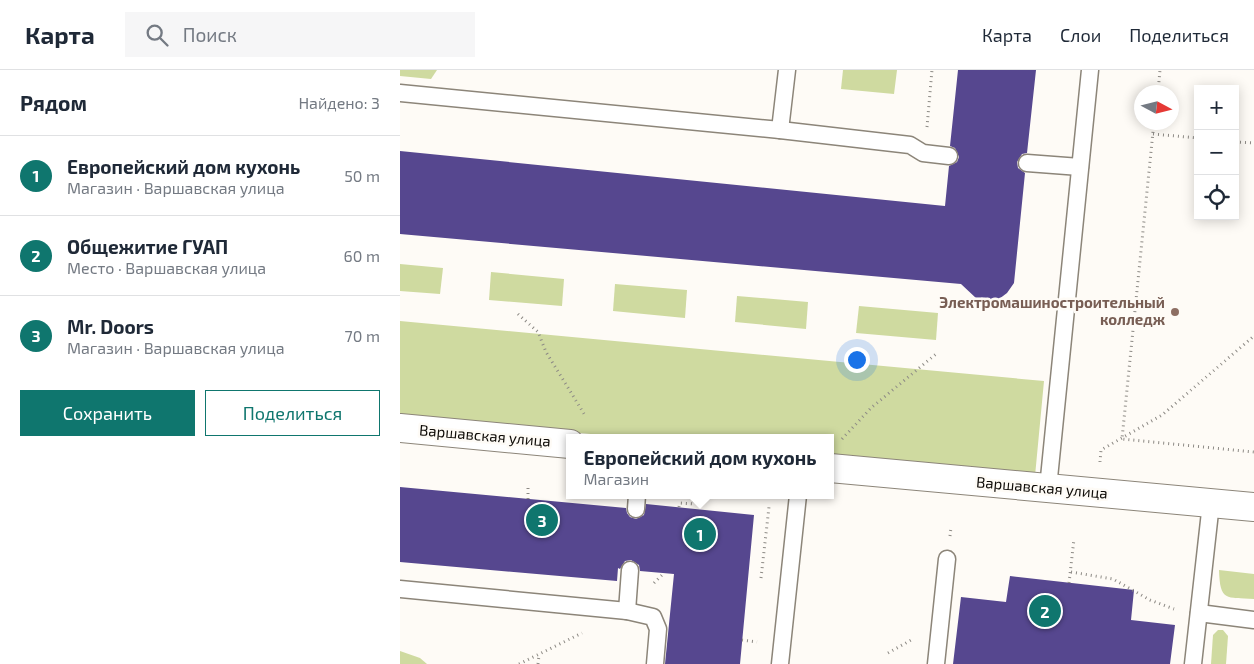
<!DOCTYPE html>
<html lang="ru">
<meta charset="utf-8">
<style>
body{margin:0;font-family:"Exo 2",sans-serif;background:#f6f6f7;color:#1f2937}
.controls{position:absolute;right:15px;top:15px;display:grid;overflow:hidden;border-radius:0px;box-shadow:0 2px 12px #0003}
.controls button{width:45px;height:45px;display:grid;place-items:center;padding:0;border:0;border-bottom:1px solid #e0e1e3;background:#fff;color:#1f2937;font:25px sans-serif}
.compass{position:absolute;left:734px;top:15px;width:45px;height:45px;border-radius:50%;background:#fff;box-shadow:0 2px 12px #0003;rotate:97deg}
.you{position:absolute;left:456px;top:289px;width:18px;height:18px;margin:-12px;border:4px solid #fff;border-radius:50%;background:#1a73e8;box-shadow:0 0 0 8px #1a73e833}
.badge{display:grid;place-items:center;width:32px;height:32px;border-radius:50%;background:#0f766e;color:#fff;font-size:16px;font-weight:700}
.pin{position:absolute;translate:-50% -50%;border:2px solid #fff;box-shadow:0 1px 5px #0006}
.popup{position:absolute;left:166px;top:364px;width:268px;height:65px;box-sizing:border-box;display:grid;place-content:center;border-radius:0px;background:#fff;filter:drop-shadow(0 1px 4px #0005);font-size:16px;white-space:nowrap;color:#747a83}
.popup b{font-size:19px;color:#1f2937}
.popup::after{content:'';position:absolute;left:50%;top:100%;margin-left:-10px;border:10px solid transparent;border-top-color:#fff}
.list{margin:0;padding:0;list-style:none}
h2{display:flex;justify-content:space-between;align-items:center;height:65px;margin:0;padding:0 20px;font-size:21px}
h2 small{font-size:16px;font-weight:400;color:#747a83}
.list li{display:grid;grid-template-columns:32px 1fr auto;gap:15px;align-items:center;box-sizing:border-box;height:80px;padding:0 20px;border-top:1px solid #e0e1e3}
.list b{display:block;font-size:19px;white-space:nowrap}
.list p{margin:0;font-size:16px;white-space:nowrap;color:#747a83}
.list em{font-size:16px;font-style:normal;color:#747a83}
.actions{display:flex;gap:10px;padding:15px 20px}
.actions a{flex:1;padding:11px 0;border:1px solid #0f766e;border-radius:0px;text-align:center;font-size:18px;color:#0f766e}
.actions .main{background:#0f766e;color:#fff}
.icon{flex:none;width:28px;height:28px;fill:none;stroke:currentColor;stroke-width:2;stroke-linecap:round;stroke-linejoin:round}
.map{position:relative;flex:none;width:854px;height:594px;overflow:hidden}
header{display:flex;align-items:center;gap:30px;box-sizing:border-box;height:70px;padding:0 25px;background:#fff;border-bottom:1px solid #e0e1e3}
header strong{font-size:24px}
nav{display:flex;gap:28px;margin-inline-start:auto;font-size:18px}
.search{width:350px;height:45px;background:#f6f6f7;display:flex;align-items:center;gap:12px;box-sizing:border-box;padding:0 18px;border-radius:0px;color:#747a83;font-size:19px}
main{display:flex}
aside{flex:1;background:#fff}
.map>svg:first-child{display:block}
</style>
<header>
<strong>Карта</strong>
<div class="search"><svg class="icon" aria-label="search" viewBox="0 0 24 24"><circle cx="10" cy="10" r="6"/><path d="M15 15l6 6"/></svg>Поиск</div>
<nav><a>Карта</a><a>Слои</a><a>Поделиться</a></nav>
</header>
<main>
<aside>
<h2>Рядом<small>Найдено: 3</small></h2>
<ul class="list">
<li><span class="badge">1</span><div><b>Европейский дом кухонь</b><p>Магазин · Варшавская улица</p></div><em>50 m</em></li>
<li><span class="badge">2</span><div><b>Общежитие ГУАП</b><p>Место · Варшавская улица</p></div><em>60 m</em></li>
<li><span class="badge">3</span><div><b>Mr. Doors</b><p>Магазин · Варшавская улица</p></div><em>70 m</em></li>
</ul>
<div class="actions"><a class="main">Сохранить</a><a>Поделиться</a></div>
</aside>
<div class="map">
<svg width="854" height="594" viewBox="0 0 854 594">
<rect width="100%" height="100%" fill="#fefbf6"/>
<g fill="#cfdaa0">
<polygon points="0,0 37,0 31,9 0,6"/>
<polygon points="443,0 497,0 494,24 441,19"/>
<polygon points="0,194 43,198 40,224 0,221"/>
<polygon points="91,202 164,209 162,236 89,230"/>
<polygon points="215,214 287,220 285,248 213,241"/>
<polygon points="337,226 408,232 406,259 335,252"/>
<polygon points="459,236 538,243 536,270 456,263"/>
<polygon points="0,251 644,311 635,406 430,386 430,368 233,368 0,346"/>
<path d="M819,500L854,504V529C826,527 820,532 819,500Z"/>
<polygon points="818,560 823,560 828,566 826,594 811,594 813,565"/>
<polygon points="0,581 20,588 27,594 0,594"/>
</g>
<g fill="#56478f">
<polygon points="558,0 636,0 627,83 622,84 617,92 618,98 625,103 614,213 607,223 599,229 589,232 577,229 561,214 0,164 0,81 545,136 549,96 557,92 559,87 555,78 550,76"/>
<polygon points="0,417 226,438 227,443 230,447 236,449 244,445 246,434 354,445 340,594 265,594 274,504 240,501 239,495 231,490 225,491 220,499 218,498 217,511 0,492"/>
<polygon points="610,506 734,520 731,550 775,555 770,594 553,594 561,527 606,532"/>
</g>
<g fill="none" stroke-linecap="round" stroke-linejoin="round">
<g stroke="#8c8579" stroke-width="19">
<g id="service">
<polyline points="0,23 380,60 387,0"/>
<polyline points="380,60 510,75 523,83 549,86"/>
<polyline points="627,93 680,97"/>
<polyline points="648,418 690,0"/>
<polyline points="236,439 237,425"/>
<polyline points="0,519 227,541 253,547 258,559 255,594"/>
<polyline points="227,541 230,500"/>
<polyline points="799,543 854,550"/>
<polyline points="380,594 398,425"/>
<polyline points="536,594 547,489"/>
<polyline points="793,594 811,433"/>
</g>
</g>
<g stroke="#8c8579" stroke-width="30">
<g id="minor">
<polyline points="0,358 170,374"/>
<polyline points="430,398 854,437"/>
</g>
</g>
<g stroke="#8d8a85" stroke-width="3" stroke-dasharray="1 4" stroke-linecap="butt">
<polyline points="758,22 760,0"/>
<polyline points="754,52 722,369 854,382"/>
<polyline points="527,57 532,0"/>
<polyline points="753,64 798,68"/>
<polyline points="835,72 854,73"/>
<polyline points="118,244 138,262 146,282 186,347"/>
<polyline points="442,369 471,338 536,284"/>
<polyline points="700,392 701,380 762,345 854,266"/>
<polyline points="128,429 128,418"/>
<polyline points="279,437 280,433 294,434 294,429"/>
<polyline points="550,466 551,457"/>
<polyline points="671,502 713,509 750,530 774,539"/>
<polyline points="361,508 369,437"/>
<polyline points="254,513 264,503"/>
<polyline points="669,513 674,469"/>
<polyline points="342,570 357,572"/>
<polyline points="488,583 513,569"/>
<polyline points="119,594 182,563"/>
<polyline points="138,594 139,585"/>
</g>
<use href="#service" stroke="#fff" stroke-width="16"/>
<use href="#minor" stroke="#fff" stroke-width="28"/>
</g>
<circle fill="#8d6e63" stroke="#fefbf6" stroke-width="2" cx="775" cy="242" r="5"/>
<g text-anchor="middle" stroke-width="5" stroke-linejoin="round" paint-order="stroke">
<g font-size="15" font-weight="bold" fill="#785e54" stroke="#fefbf6" text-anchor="end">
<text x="765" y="238">Электромашиностроительный<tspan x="765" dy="17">колледж</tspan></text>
</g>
<g font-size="15" fill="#0f0c08" stroke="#fefbf6">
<text transform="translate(85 366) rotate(5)" y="5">Варшавская улица</text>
<text transform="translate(642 418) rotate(5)" y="5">Варшавская улица</text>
</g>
</g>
</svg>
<div class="controls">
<button>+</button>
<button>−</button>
<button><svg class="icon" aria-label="locate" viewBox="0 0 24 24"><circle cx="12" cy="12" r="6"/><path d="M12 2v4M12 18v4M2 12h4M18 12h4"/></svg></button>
</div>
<svg class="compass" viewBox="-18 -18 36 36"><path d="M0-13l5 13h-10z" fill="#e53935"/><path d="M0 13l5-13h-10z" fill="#747a83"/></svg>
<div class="you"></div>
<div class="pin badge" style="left:300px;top:464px">1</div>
<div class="popup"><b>Европейский дом кухонь</b>Магазин</div>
<div class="pin badge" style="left:645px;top:541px">2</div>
<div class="pin badge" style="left:142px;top:450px">3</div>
</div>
</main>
